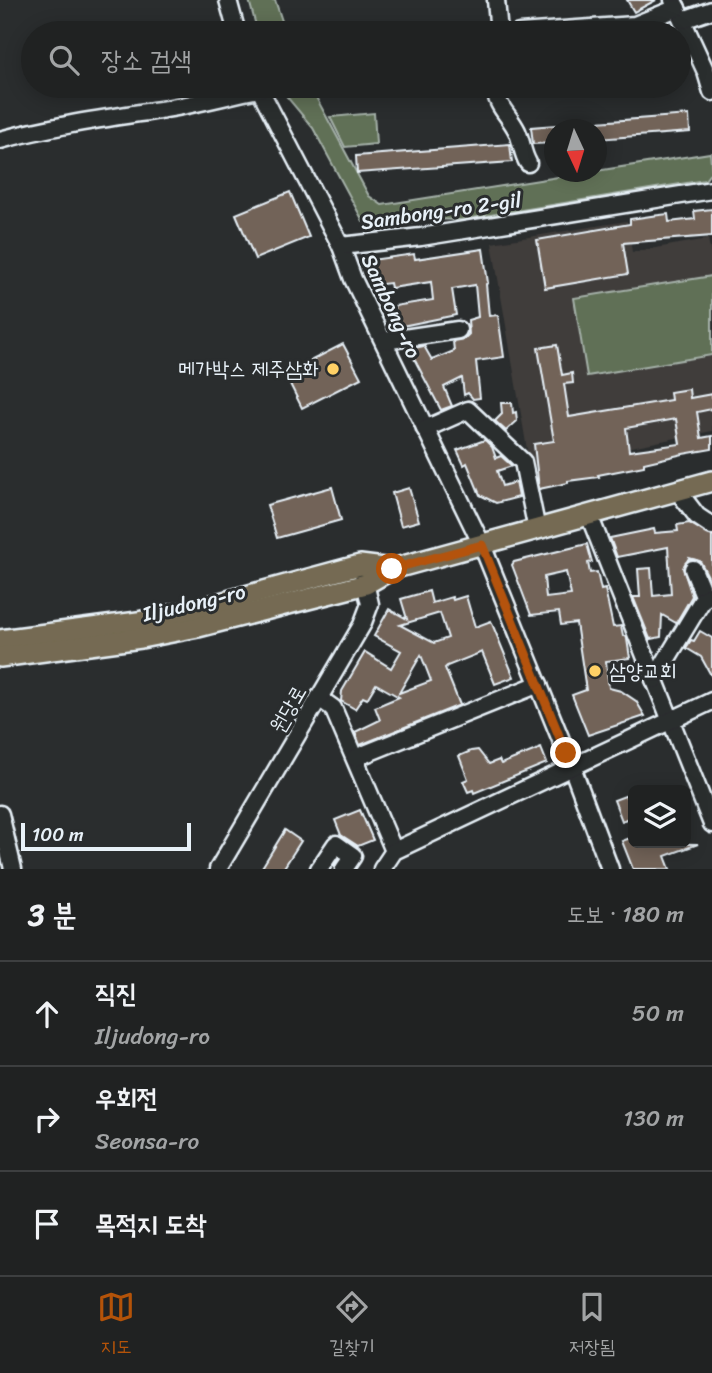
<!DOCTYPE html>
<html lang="ko">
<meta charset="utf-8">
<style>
body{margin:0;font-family:Sriracha,"Poor Story",sans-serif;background:#282a2a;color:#f1f3f6}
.controls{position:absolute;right:21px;bottom:21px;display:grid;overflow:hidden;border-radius:10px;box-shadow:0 4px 18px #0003}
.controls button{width:63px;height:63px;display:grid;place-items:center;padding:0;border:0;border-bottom:2px solid #3d3f40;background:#202222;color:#f1f3f6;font:35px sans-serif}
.compass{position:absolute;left:544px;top:119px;width:63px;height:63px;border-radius:50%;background:#202222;box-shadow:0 4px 18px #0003;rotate:176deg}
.scale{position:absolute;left:21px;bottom:18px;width:170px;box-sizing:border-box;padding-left:7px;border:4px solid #e8f1f8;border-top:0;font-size:19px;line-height:24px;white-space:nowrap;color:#e8f1f8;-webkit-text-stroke:5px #2a2d2e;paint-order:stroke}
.stop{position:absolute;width:21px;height:21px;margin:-16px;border:5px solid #b45309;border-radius:50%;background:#fff}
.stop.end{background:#b45309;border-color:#fff;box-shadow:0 2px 7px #0008}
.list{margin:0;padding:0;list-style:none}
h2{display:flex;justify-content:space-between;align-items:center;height:91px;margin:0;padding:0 28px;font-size:30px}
h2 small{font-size:23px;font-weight:400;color:#a2a4a5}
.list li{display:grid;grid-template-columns:46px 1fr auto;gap:21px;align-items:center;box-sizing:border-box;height:105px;padding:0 28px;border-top:2px solid #3d3f40}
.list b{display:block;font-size:26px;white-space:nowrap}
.list p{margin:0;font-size:23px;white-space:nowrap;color:#a2a4a5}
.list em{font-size:23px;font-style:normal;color:#a2a4a5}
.icon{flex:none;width:38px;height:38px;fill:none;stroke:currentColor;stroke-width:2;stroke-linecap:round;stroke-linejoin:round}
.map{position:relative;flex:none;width:712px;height:869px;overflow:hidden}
.search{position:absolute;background:#202222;box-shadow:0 4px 18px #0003;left:21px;right:21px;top:21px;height:77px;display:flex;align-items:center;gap:18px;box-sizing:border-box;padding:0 24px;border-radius:38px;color:#a2a4a5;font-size:26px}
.sheet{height:406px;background:#202222}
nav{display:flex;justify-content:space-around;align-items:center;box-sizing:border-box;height:98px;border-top:2px solid #3d3f40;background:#202222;font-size:19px;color:#a2a4a5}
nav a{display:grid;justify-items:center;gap:4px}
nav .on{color:#b45309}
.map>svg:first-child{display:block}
</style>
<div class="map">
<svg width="712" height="869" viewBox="0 0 712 869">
<rect width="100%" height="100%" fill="#2a2d2e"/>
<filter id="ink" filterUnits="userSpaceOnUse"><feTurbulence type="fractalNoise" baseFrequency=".0143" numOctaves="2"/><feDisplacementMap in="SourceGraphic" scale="14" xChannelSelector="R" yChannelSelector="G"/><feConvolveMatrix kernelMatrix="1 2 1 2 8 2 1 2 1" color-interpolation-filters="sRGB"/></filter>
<g filter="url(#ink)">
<polygon fill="#403d3b" points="627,221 632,252 708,239 712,259 712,431 530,467 492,243"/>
<g fill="#617057" stroke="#a4b0a8" stroke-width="2">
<polygon points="249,0 275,0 286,33 258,33"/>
<polygon points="281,86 310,86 369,196 382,205 710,153 712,171 705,180 460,220 434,219 378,227 363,221 313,128 287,97"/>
<polygon points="374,113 376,144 345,147 330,117"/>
<polygon points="712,276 712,355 587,376 574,298"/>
</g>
<g fill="#726359" stroke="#e8f1f8" stroke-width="2" fill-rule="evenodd">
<polygon points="627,0 656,0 634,12"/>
<polygon points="689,115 690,132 597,139 597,122"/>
<polygon points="555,125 555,143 533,144 531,127"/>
<polygon points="510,144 512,162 357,173 356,156"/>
<polygon points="290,192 309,237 255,259 236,214"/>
<polygon points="712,209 712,236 623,243 628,274 545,288 537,240 630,224 630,219 651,216 668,214 669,222 695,219 694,211"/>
<polygon points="483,249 488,283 486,284 489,316 498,315 504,357 476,361 480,398 473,399 468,393 464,395 462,378 444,387 452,406 441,410 409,349 424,346 432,360 454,351 453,341 464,339 469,334 468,320 478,317 475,285 452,289 456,315 397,327 394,306 433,300 431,282 391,288 390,283 374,285 371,260 414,254 415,259"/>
<polygon points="343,344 361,378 302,408 285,374"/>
<path d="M557,345L562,375L572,373L573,383L564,384L569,417L671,400L670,392L689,389L690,398L712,394V409L697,412L701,438L712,436V449L683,454L644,463V466L598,475L599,477L568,481V483L539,489L534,444L554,441L538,348ZM676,419L680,444L629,451L626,428Z"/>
<polygon points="501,403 512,403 513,413 516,412 517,421 506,431 495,421 502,414"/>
<polygon points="485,440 492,447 496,458 501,456 512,466 497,471 502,486 516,482 519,497 496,503 480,495 467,463 464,465 457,450"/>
<polygon points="332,487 341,520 277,538 267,505"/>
<polygon points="409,488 419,521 401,526 392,493"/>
<polygon points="689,523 712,536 712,584 700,561 689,558 683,568 692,596 676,623 662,615 661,637 650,639 633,597 640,597 638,569 651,568 653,596 671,594 668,547 617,557 610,538 654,529 655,533 678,531 677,525"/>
<path d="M587,544L592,562L588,563L590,573L597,572L601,590L605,589L613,627L621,626L623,636H626L627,639L630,658L606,661L609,688L621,691L636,701L645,716L588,735L572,695L586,690L576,623L561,625L559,612L531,615L512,565L514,562ZM566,572L571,595L546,598L544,577Z"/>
<path d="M429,591L432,603L452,597L453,600L466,596L475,627L491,621L514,677L495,684L482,652L447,666L445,668L460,705L360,745L355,732L380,720L375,707L399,697L376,684L367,699L363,697L355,709L341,701L342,691L365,652L391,668L401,651L374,636L389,609L407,619L401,599ZM440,613L448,638L434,643L400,625ZM421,655L431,681L399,693Z"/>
<polygon points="700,631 712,638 712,677 701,657 686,648 691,640 694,641"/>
<polygon points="541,748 547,763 474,793 473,790 468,792 463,781 468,779 459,756 471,751 478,750 489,764 499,760 501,764"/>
<polygon points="633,793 633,816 622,821 614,800"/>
<polygon points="360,810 373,840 358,846 341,835 335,820"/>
<polygon points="285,830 301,841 283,869 261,869"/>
<polygon points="633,837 633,843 698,844 665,856 670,869 633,869 622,841"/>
</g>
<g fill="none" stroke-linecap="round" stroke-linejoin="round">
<g stroke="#e8f1f8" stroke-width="21">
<g id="minor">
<polyline points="228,0 237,33"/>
<polyline points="496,0 499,33"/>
<polyline points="673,0 706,72 712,92"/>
<polyline points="683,20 712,10"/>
<polyline points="519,33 635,25 677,8"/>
<polyline points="258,86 341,246 353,279 482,545 572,767 610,869"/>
<path d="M495,86C496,107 508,113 517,131C522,142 522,153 528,163"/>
<path d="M0,140C51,126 101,119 153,111C189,106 224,96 259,89"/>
<polyline points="341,246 421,237 712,190"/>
<polyline points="384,341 458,330"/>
<polyline points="425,429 468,410 523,462 537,530"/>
<polyline points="677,490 697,516 712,526"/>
<polyline points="589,515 712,824"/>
<polyline points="693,569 705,598"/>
<polyline points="654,680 703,599 712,594"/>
<polyline points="319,698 333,708 394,851"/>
<polyline points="355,758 539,684"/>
<polyline points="0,814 13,869"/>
<polyline points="218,869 362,625 370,604 363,574"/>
<polyline points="319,869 336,844 353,856 344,869"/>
<polyline points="382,869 394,851 712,701"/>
</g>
</g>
<g stroke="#e8f1f8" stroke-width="24">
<g id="major">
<polyline points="0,640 138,622 194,610 360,565 392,569"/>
<polyline points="0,657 141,638 198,627 347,589 366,584 392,569 712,481"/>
</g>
</g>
<use href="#minor" stroke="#2a2d2e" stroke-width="16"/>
<use href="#major" stroke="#746b52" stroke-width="19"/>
</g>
</g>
<g fill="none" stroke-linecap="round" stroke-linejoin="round" filter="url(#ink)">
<polyline stroke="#b45309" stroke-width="9" points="392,569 482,545 566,753"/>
</g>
<g fill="#ffd166" stroke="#2a2d2e" stroke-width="2.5">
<circle cx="333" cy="369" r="7"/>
<circle cx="595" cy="671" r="7"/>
</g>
<g text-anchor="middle" stroke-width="6" stroke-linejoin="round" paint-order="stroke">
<g font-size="21" fill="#e8f1f8" stroke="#2a2d2e">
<text transform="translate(441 211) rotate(-8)" y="7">Sambong-ro 2-gil</text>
<text transform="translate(391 306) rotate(65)" y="7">Sambong-ro</text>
<text transform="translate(194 603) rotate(-13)" y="7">Iljudong-ro</text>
<text transform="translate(288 709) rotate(-60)" y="7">원당로</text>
</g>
<g font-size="21" fill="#e8f1f8" stroke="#2a2d2e" text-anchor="end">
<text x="319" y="376">메가박스 제주삼화</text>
<text x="609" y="678" text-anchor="start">삼양교회</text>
</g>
</g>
</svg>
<div class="controls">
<button><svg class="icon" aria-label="layers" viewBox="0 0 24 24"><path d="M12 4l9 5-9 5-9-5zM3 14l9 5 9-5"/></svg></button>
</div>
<svg class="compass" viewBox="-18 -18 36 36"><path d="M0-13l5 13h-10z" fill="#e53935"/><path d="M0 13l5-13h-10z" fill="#a2a4a5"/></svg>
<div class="scale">100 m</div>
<div class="stop" style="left:392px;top:569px"></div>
<div class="stop end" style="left:566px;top:753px"></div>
<div class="search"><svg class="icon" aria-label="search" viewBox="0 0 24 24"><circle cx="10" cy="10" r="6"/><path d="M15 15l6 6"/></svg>장소 검색</div>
</div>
<section class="sheet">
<h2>3 분<small>도보 · 180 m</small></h2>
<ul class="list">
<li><svg class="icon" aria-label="ahead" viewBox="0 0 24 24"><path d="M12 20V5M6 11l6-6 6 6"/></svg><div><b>직진</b><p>Iljudong-ro</p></div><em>50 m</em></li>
<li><svg class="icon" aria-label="right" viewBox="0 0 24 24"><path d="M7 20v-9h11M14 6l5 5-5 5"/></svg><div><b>우회전</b><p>Seonsa-ro</p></div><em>130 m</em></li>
<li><svg class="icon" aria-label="arrive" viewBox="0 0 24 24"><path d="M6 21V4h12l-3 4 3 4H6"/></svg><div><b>목적지 도착</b></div></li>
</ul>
</section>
<nav>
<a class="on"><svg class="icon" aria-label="map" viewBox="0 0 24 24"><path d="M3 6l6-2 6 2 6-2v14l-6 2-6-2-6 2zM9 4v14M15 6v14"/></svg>지도</a>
<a><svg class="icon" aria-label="directions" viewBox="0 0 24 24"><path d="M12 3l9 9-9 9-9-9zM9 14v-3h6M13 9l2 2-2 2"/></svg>길찾기</a>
<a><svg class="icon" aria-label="saved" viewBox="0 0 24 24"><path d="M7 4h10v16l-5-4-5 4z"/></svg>저장됨</a>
</nav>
